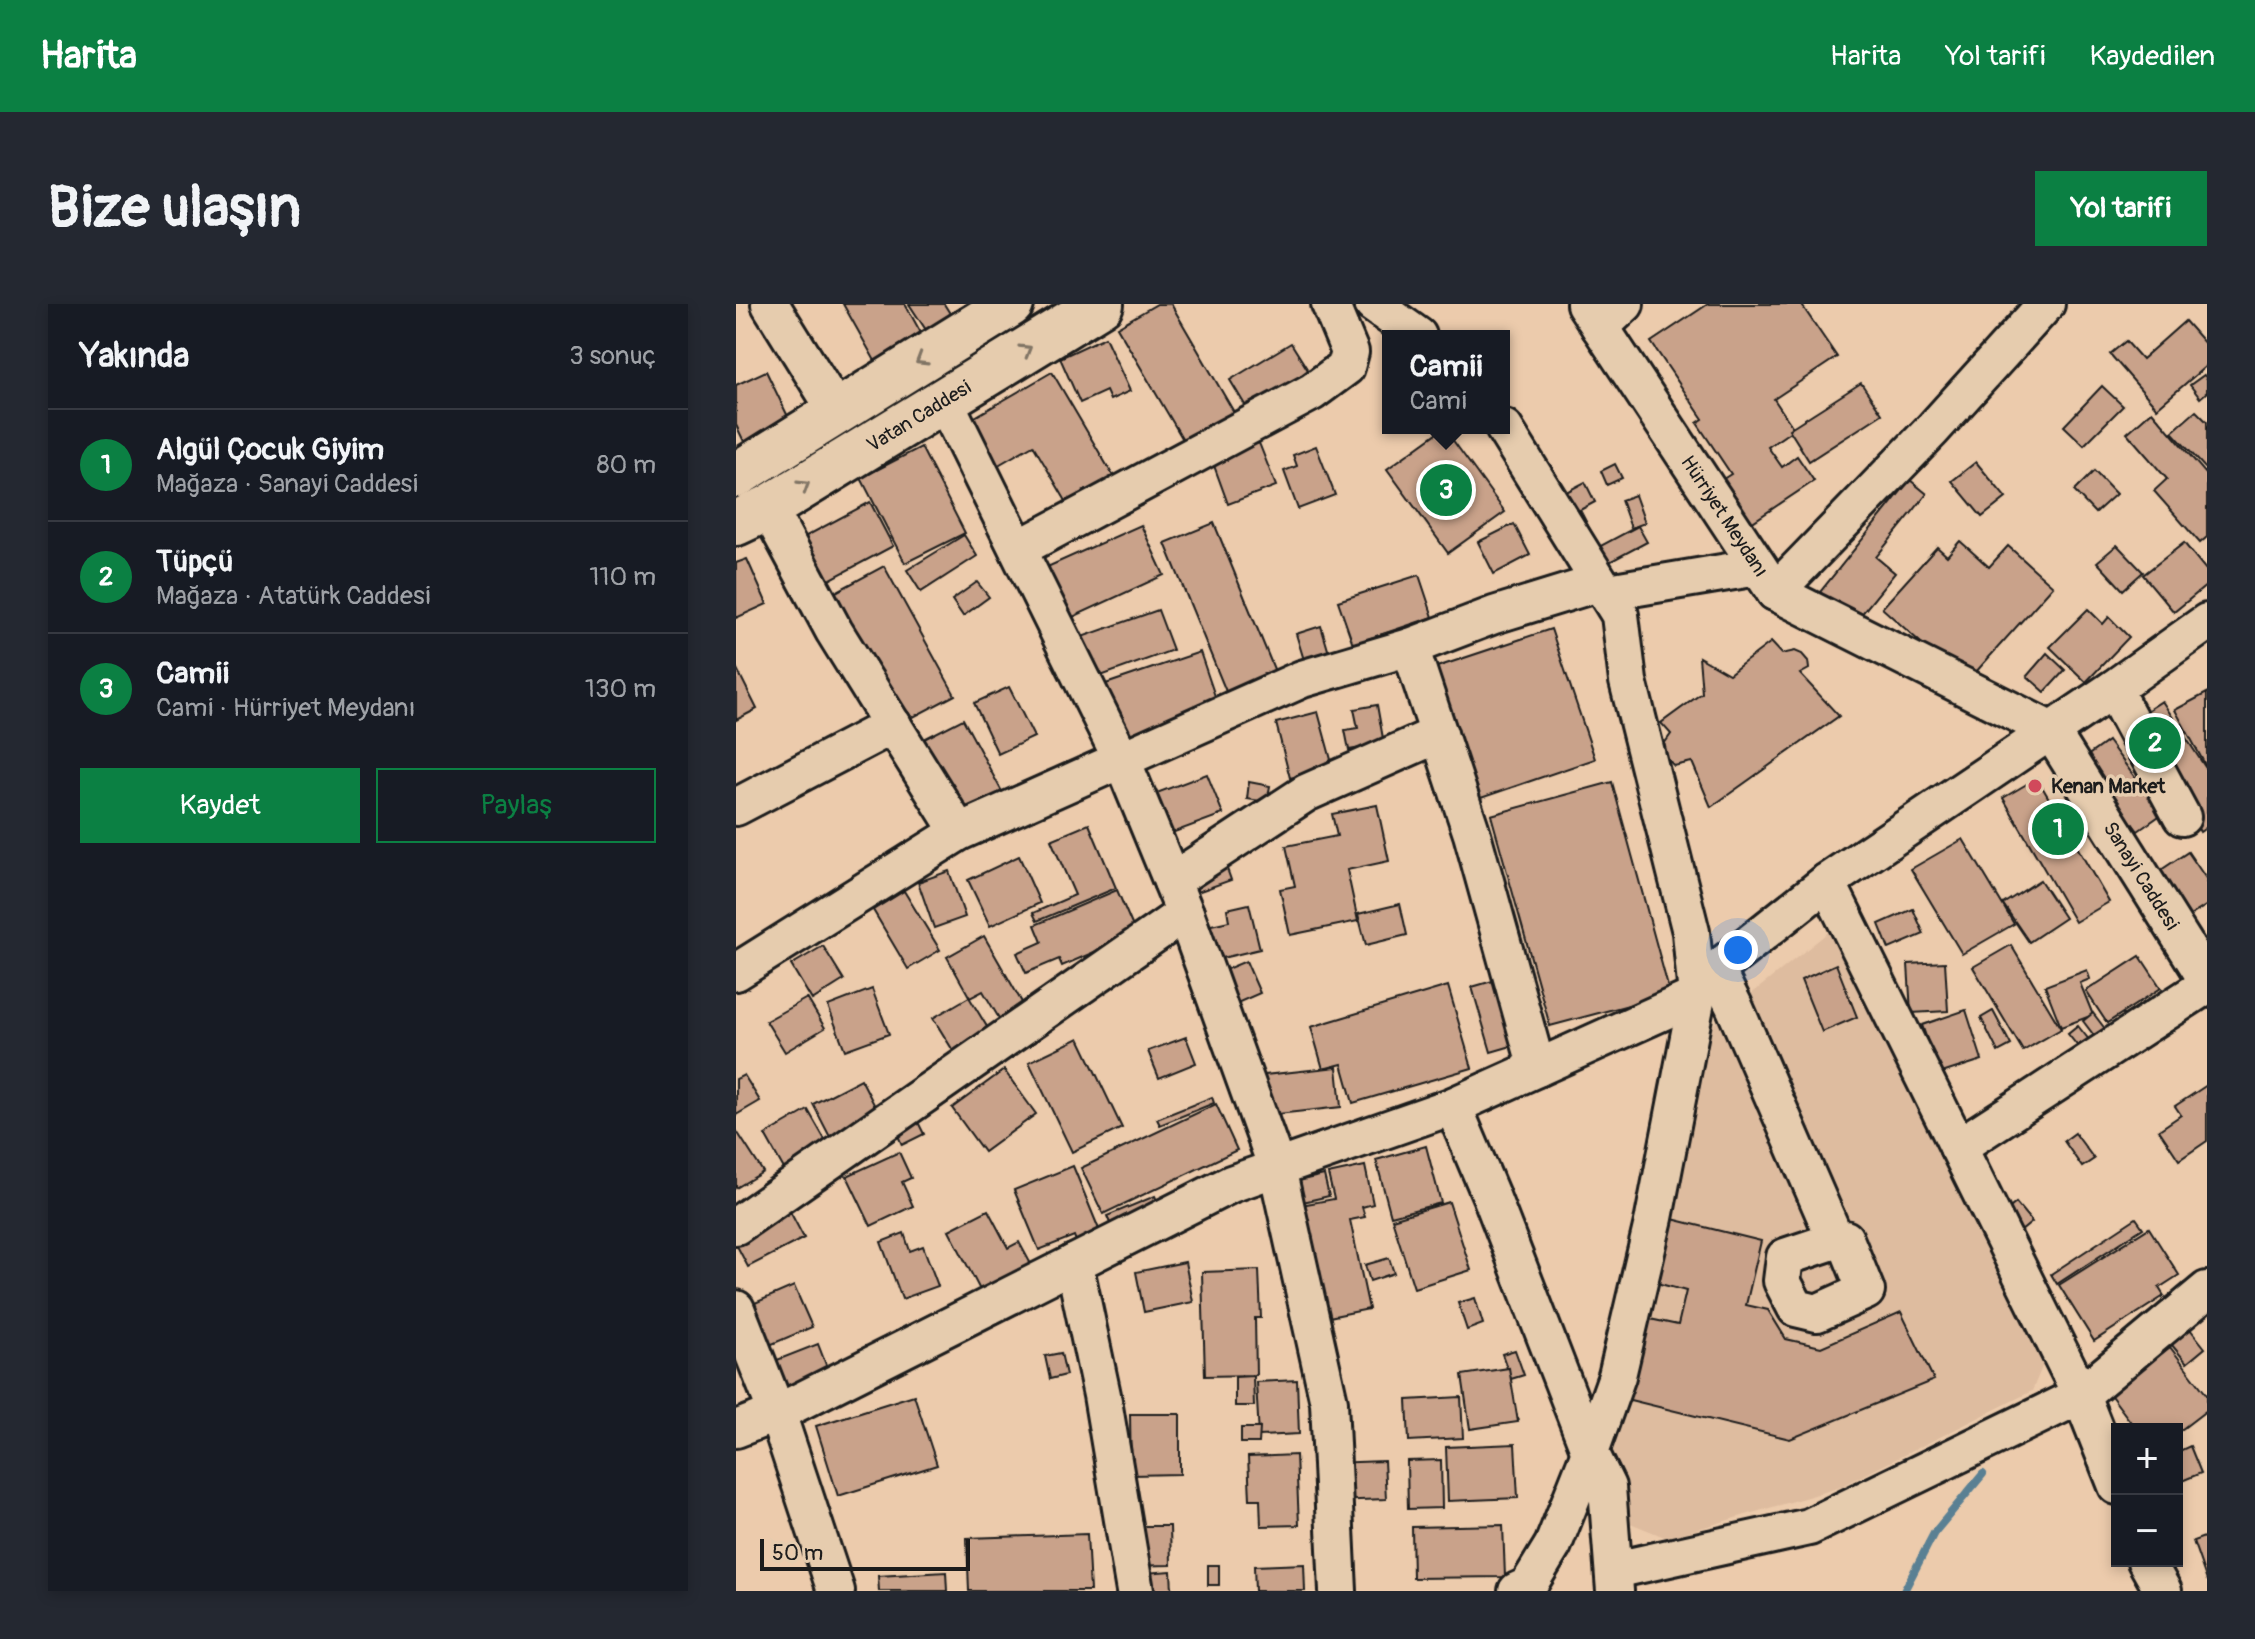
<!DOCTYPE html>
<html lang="tr">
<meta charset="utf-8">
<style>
body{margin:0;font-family:Pangolin,sans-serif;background:#242831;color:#f1f3f6}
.controls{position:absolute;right:24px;bottom:24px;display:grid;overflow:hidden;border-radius:0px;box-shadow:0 4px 12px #0003}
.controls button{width:72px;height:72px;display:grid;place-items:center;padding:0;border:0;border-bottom:2px solid #363941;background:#171b24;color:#f1f3f6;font:40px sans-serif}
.scale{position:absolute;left:24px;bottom:20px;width:210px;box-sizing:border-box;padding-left:8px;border:4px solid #1c1c1c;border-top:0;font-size:22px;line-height:28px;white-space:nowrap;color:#1c1c1c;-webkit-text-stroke:6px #e6ccae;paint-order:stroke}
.you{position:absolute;left:1002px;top:646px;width:28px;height:28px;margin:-20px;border:6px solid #fff;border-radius:50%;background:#1a73e8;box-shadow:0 0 0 12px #1a73e833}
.badge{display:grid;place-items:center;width:52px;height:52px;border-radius:50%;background:#0b8043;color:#fff;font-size:26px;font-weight:700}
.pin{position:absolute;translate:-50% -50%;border:4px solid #fff;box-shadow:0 2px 8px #0006}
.popup{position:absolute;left:646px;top:26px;width:128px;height:104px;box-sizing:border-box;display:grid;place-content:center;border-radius:0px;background:#171b24;filter:drop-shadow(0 2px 6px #0005);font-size:26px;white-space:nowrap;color:#9ea1a6}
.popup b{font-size:30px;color:#f1f3f6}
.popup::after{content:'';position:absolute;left:50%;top:100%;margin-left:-16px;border:16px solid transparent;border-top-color:#171b24}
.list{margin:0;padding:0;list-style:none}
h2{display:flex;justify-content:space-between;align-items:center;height:104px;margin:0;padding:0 32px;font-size:34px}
h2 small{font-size:26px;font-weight:400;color:#9ea1a6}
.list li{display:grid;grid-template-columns:52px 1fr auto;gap:24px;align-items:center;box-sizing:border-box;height:112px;padding:0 32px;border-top:2px solid #363941}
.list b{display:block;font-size:30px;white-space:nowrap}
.list p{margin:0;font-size:26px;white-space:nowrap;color:#9ea1a6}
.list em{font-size:26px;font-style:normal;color:#9ea1a6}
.actions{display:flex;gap:16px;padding:24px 32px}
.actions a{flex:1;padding:18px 0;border:2px solid #0b8043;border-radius:0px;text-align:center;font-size:28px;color:#0b8043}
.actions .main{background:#0b8043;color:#fff}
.map{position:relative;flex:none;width:1471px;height:1287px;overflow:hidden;border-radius:0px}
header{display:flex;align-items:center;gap:48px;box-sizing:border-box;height:112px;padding:0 40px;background:#0b8043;color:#fff}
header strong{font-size:38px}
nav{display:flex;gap:44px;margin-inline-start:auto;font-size:28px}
.intro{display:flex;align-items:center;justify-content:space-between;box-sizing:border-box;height:192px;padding:0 48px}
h1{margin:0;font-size:56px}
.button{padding:20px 36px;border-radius:0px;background:#0b8043;color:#fff;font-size:28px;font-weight:700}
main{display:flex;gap:48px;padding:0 48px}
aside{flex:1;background:#171b24;border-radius:0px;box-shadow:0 4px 12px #0003}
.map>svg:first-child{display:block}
</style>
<header>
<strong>Harita</strong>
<nav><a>Harita</a><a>Yol tarifi</a><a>Kaydedilen</a></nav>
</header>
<div class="intro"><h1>Bize ulaşın</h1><a class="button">Yol tarifi</a></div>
<main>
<aside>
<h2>Yakında<small>3 sonuç</small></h2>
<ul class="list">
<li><span class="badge">1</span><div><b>Algül Çocuk Giyim</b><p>Mağaza · Sanayi Caddesi</p></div><em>80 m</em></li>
<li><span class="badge">2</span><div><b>Tüpçü</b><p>Mağaza · Atatürk Caddesi</p></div><em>110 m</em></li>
<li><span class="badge">3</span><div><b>Camii</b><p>Cami · Hürriyet Meydanı</p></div><em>130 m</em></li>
</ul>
<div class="actions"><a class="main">Kaydet</a><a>Paylaş</a></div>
</aside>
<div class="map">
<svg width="1471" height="1287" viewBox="0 0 1471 1287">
<rect width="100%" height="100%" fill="#eccbac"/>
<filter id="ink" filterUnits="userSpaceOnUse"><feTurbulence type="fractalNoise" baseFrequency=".0125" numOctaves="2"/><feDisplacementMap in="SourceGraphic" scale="16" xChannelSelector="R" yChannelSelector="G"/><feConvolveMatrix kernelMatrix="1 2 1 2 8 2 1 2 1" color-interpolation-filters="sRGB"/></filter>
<g filter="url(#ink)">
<polygon fill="#debc9f" points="1100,622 1311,1051 1296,1087 1102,1184 931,1234 887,1216 868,1132 969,727"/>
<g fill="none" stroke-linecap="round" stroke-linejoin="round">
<polyline stroke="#5a8093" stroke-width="8" points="1168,1287 1198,1229 1247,1170"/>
</g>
<g fill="#c9a28a" stroke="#1c1c1c" stroke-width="2">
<polygon points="107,0 169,0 190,38 143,64"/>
<polygon points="173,0 208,0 220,19 196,35"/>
<polygon points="421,0 435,0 506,122 456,151 381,23"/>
<polygon points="972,0 1065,0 1101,53 1038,95 1058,125 1032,143 1046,163 1061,152 1078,177 1009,223 979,180 995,170 961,119 967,115 915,38"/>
<polygon points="1449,17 1471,42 1471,61 1421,104 1374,50 1390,37 1406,55"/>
<polygon points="369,33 394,87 374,96 370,87 344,99 324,54"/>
<polygon points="555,39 580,79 518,116 494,76"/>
<polygon points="30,67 58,125 12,146 0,121 0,81"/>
<polygon points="316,68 386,187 340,214 297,141 252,167 225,121"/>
<polygon points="1468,71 1471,75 1471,88 1464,94 1454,81"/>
<polygon points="1125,79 1146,110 1073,157 1053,125"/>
<polygon points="1366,82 1387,102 1348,141 1328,122"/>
<polygon points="1416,107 1471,171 1471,233 1464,239 1418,187 1431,175 1391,129"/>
<polygon points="1460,107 1471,118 1471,166 1436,128"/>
<polygon points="708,124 769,208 712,249 651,165"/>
<polygon points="523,139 540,182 492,200 476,156"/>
<polygon points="580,142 599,191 562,205 548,167 561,162 557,151"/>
<polygon points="185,143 229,229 169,259 125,174"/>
<polygon points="1240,158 1270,194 1246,213 1216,177"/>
<polygon points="879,160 886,174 871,181 865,167"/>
<polygon points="1358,167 1380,190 1359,209 1338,187"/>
<polygon points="1174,176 1191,190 1140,253 1159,269 1120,317 1084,288"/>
<polygon points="849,178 859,198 844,206 863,243 902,222 911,238 851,270 813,197"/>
<polygon points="899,191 909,219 895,224 885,196"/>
<polygon points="134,198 157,242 82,282 59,238"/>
<polygon points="478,219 540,370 491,390 429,239"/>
<polygon points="778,220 794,251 758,270 742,238"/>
<polygon points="405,221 428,271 324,319 300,268"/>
<polygon points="228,231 241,252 185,288 171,266"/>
<polygon points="1224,237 1253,263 1272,242 1317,282 1230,379 1146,304 1201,243 1211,252"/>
<polygon points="1448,239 1471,267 1471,281 1438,308 1407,271"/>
<polygon points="1381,241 1407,268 1387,286 1361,258"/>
<polygon points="11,255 31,300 0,314 0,259"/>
<polygon points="148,262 219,391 166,419 96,290"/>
<polygon points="683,271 697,313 617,340 602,297"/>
<polygon points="241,278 253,293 227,312 216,296"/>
<polygon points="1352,305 1367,320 1373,313 1393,333 1350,378 1314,343"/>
<polygon points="422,306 437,346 351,377 337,336"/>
<polygon points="585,322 593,349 568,356 560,330"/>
<polygon points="815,325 859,455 739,496 695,365"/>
<polygon points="1035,338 1046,350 1059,347 1066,350 1072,357 1073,365 1064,370 1103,412 975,503 956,458 938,462 930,453 928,440 935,430 925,419 966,389 963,353 993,370"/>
<polygon points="464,348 482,401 379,436 361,383"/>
<polygon points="1311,349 1329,366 1309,388 1291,372"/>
<polygon points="0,363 21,405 0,416"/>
<polygon points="273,383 298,433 262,450 238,399"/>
<polygon points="1471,389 1471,464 1439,406"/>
<polygon points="1426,397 1471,466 1471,523 1464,528 1401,413"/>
<polygon points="641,401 648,440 613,446 609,426 622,424 618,405"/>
<polygon points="582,408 597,463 554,474 540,419"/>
<polygon points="227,415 271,497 231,518 188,435"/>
<polygon points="1372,437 1426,510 1402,527 1347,455"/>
<polygon points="471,470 487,510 425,533 410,493"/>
<polygon points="1301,474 1373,598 1339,618 1267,494"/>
<polygon points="513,478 534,482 531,498 511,495"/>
<polygon points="876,478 934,690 814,722 755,511"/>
<polygon points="641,501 653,557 611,566 622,617 554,631 544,585 559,582 550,542 601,532 596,510"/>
<polygon points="353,520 380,584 301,617 297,609 339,591 315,536"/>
<polygon points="1227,535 1278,620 1226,650 1175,565"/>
<polygon points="485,548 495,576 436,597"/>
<polygon points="1452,548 1471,576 1471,601 1446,617 1416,572"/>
<polygon points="283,552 304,599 254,622 232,576"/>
<polygon points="213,567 229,613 198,624 182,578"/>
<polygon points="1304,576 1329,614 1293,638 1267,600"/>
<polygon points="381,586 400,630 326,662 323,655 290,669 281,649 306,638 299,621"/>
<polygon points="168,587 204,646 172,665 137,606"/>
<polygon points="513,600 524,645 461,660 453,626 493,617 491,605"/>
<polygon points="664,600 671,631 630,641 622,610"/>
<polygon points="1177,605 1188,630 1153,645 1143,620"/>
<polygon points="248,632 288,702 264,716 247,687 234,694 211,653"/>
<polygon points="1275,641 1325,725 1287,747 1237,663"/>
<polygon points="87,642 108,676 76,696 55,661"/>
<polygon points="1404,652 1425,684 1371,719 1350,687"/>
<polygon points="510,657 524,689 483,707 469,674"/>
<polygon points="1209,658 1212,707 1175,709 1172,660"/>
<polygon points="1100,660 1121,713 1086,728 1065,676"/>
<polygon points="1351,666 1354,675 1344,679 1357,711 1325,723 1309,682"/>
<polygon points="760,676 779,741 755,748 736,683"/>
<polygon points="712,682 736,764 617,799 606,760 587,765 575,723"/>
<polygon points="136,685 153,730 109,746 92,702"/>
<polygon points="233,693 256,731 221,753 197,714"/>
<polygon points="71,694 89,724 49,748 30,717"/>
<polygon points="1230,706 1246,756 1203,770 1186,721"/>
<polygon points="1257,707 1275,741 1262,748 1245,714"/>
<polygon points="1357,709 1370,726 1360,734 1347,717"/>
<polygon points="1342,722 1354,737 1344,745 1332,730"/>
<polygon points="450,733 460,759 423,774 412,747"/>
<polygon points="343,734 386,824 336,848 293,758"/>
<polygon points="601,763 605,803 533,811 529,771"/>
<polygon points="268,766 300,810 248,848 216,804"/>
<polygon points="8,771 24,797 0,811 0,775"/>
<polygon points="125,775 142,808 94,833 77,800"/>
<polygon points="1471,781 1471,837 1443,856 1423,826 1445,811 1439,802"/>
<polygon points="476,793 478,799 424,821 421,815"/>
<polygon points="480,800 501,846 367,910 345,864"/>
<polygon points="72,806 92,841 48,865 29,831"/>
<polygon points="179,812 188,830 166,841 158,822"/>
<polygon points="0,826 27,868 0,884"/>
<polygon points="1339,829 1358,855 1346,863 1328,837"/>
<polygon points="690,842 705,899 655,912 640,856"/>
<polygon points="163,848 175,874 166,878 177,902 135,922 111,872"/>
<polygon points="337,862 367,935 343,945 338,932 303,946 278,886"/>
<polygon points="629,862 637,900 626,903 629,913 614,916 633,1005 588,1014 565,901 598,895 592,870"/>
<polygon points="588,871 593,892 558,900 553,879"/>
<polygon points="419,892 424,904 376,924 371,912"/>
<polygon points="49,898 68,934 12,963 0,940 0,923"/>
<polygon points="713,898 735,966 678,984 656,915"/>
<polygon points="1280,899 1296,918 1279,932 1263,913"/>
<polygon points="252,906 272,944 283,938 296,962 245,988 213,926"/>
<polygon points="932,914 1025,937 1010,1001 1032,1006 1050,1035 1085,1043 1165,1008 1198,1076 1054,1135 890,1095 909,1014 942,1021 950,987 917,978"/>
<polygon points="1400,914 1407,924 1321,980 1315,970"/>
<polygon points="1413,924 1443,971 1423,984 1428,992 1358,1037 1323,981"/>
<polygon points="168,929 174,947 187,942 202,982 166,995 145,938"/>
<polygon points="653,954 658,969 634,977 629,961"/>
<polygon points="449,958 457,998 408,1008 400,968"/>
<polygon points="523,966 525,1014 519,1014 520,1071 469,1072 466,968"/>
<polygon points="58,982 76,1023 29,1043 12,1002"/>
<polygon points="739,994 747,1020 731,1026 722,999"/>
<polygon points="1454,1025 1469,1044 1451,1059 1435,1040"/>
<polygon points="82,1040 95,1074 49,1091 36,1058"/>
<polygon points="1434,1043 1471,1091 1471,1106 1441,1129 1441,1125 1400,1125 1373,1089"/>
<polygon points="779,1046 788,1071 775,1075 766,1050"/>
<polygon points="325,1049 330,1071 314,1075 309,1052"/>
<polygon points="773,1064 782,1118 734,1125 726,1071"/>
<polygon points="517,1072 518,1102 499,1102 499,1073"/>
<polygon points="561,1076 563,1130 523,1132 520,1078"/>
<polygon points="178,1091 201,1161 102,1192 80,1122"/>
<polygon points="725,1093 727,1134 673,1137 671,1096"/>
<polygon points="394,1110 444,1110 444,1170 395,1171"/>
<polygon points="505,1124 524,1124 523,1139 505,1139"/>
<polygon points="779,1140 782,1194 712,1197 710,1143"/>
<polygon points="1454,1142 1465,1169 1441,1179 1441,1159 1443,1159 1441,1148"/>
<polygon points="560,1151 563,1221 525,1222 524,1195 514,1195 512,1153"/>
<polygon points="705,1156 706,1204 672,1205 671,1157"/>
<polygon points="648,1157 650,1195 597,1197 595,1159"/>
<polygon points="767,1221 769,1273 677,1274 676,1223"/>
<polygon points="387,1222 434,1222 435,1261 387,1262"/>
<polygon points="351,1230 354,1287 233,1287 231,1234"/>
<polygon points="1471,1232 1471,1277 1457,1237"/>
<polygon points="568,1260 569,1287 519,1287 518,1262"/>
<rect x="472" y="1261" width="11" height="20"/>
<polygon points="435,1267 436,1287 397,1287 395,1270"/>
<polygon points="210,1268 211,1287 143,1287 142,1272"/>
</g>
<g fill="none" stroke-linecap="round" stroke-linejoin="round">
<g stroke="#1c1c1c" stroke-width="42">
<g id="minor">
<polyline points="34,0 101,108"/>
<polyline points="637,0 682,32"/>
<path id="s1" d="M849,0L1039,288L1314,426"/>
<polyline points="864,23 889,0"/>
<polyline points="208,96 386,456 449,609 541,864 593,1098 602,1287"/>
<polyline points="768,124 884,311 892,377 955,628 961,692 918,914 881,1072 854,1148 817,1241 792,1282 781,1287"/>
<polyline points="32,204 98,327 223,528"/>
<polyline points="282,245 576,88 610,63 614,48 594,0"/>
<polyline points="872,288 1022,263"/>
<polyline points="1039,288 1196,126 1310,0"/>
<polyline points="674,343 736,530 801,764"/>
<polyline points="1377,385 1446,513"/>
<path id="s2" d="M1314,426L1471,676"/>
<polyline points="0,503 157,421"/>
<polyline points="436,577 570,489 703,430"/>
<polyline points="1091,578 1345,1091 1381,1182"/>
<polyline points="980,666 998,702 1094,923 1097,937 1049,953 1046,977 1060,1004 1081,1009 1130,987 1109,935 1097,937"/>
<polyline points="0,668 223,528 566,375 674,343 758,311 862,279"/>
<polyline points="717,802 755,892 854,1148 871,1183 879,1287"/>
<polyline points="1222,843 1471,681"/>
<polyline points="0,922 449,609"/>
<polyline points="338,959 366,1091 399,1287"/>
<polyline points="0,1005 41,1109 100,1287"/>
<polyline points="0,1125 41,1109 495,880 717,802 961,692 980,666 1091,578 1377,385 1471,318"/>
<polyline points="1410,1257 1427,1287"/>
<polyline points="879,1266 1073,1223 1345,1091 1471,986"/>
</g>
</g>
<g stroke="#1c1c1c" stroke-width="50">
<g id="major">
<polyline points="0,171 275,0"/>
<path id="s3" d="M0,219L32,204L365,0"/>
</g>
</g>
<use href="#minor" stroke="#e6ccae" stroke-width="36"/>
<use href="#major" stroke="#e6ccae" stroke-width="44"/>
</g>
<defs><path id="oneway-chevron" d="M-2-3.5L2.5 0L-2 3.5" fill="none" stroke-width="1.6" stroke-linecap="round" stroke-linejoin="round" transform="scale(2)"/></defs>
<g stroke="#817465">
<use href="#oneway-chevron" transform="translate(290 46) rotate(-31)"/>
<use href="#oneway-chevron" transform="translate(185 56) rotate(148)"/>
<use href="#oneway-chevron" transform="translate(68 182) rotate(-32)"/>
</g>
</g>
<circle fill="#d1495b" stroke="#e6ccae" stroke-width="3" cx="1299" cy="482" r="8"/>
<g text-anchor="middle" stroke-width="7" stroke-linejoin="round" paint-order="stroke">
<g font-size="20" fill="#1c1c1c" stroke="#e6ccae">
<text dy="7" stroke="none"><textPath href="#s3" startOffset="212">Vatan Caddesi</textPath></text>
<text dy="7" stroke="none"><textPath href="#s1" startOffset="254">Hürriyet Meydanı</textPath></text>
<text dy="7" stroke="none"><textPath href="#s2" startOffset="172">Sanayi Caddesi</textPath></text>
</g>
<g font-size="20" font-weight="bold" fill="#1c1c1c" stroke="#e6ccae" text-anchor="start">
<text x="1315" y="489">Kenan Market</text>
</g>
</g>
</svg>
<div class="controls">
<button>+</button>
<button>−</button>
</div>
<div class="scale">50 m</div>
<div class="you"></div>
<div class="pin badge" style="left:1322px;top:525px">1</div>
<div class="pin badge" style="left:1419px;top:439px">2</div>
<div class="pin badge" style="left:710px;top:186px">3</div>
<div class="popup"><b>Camii</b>Cami</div>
</div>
</main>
